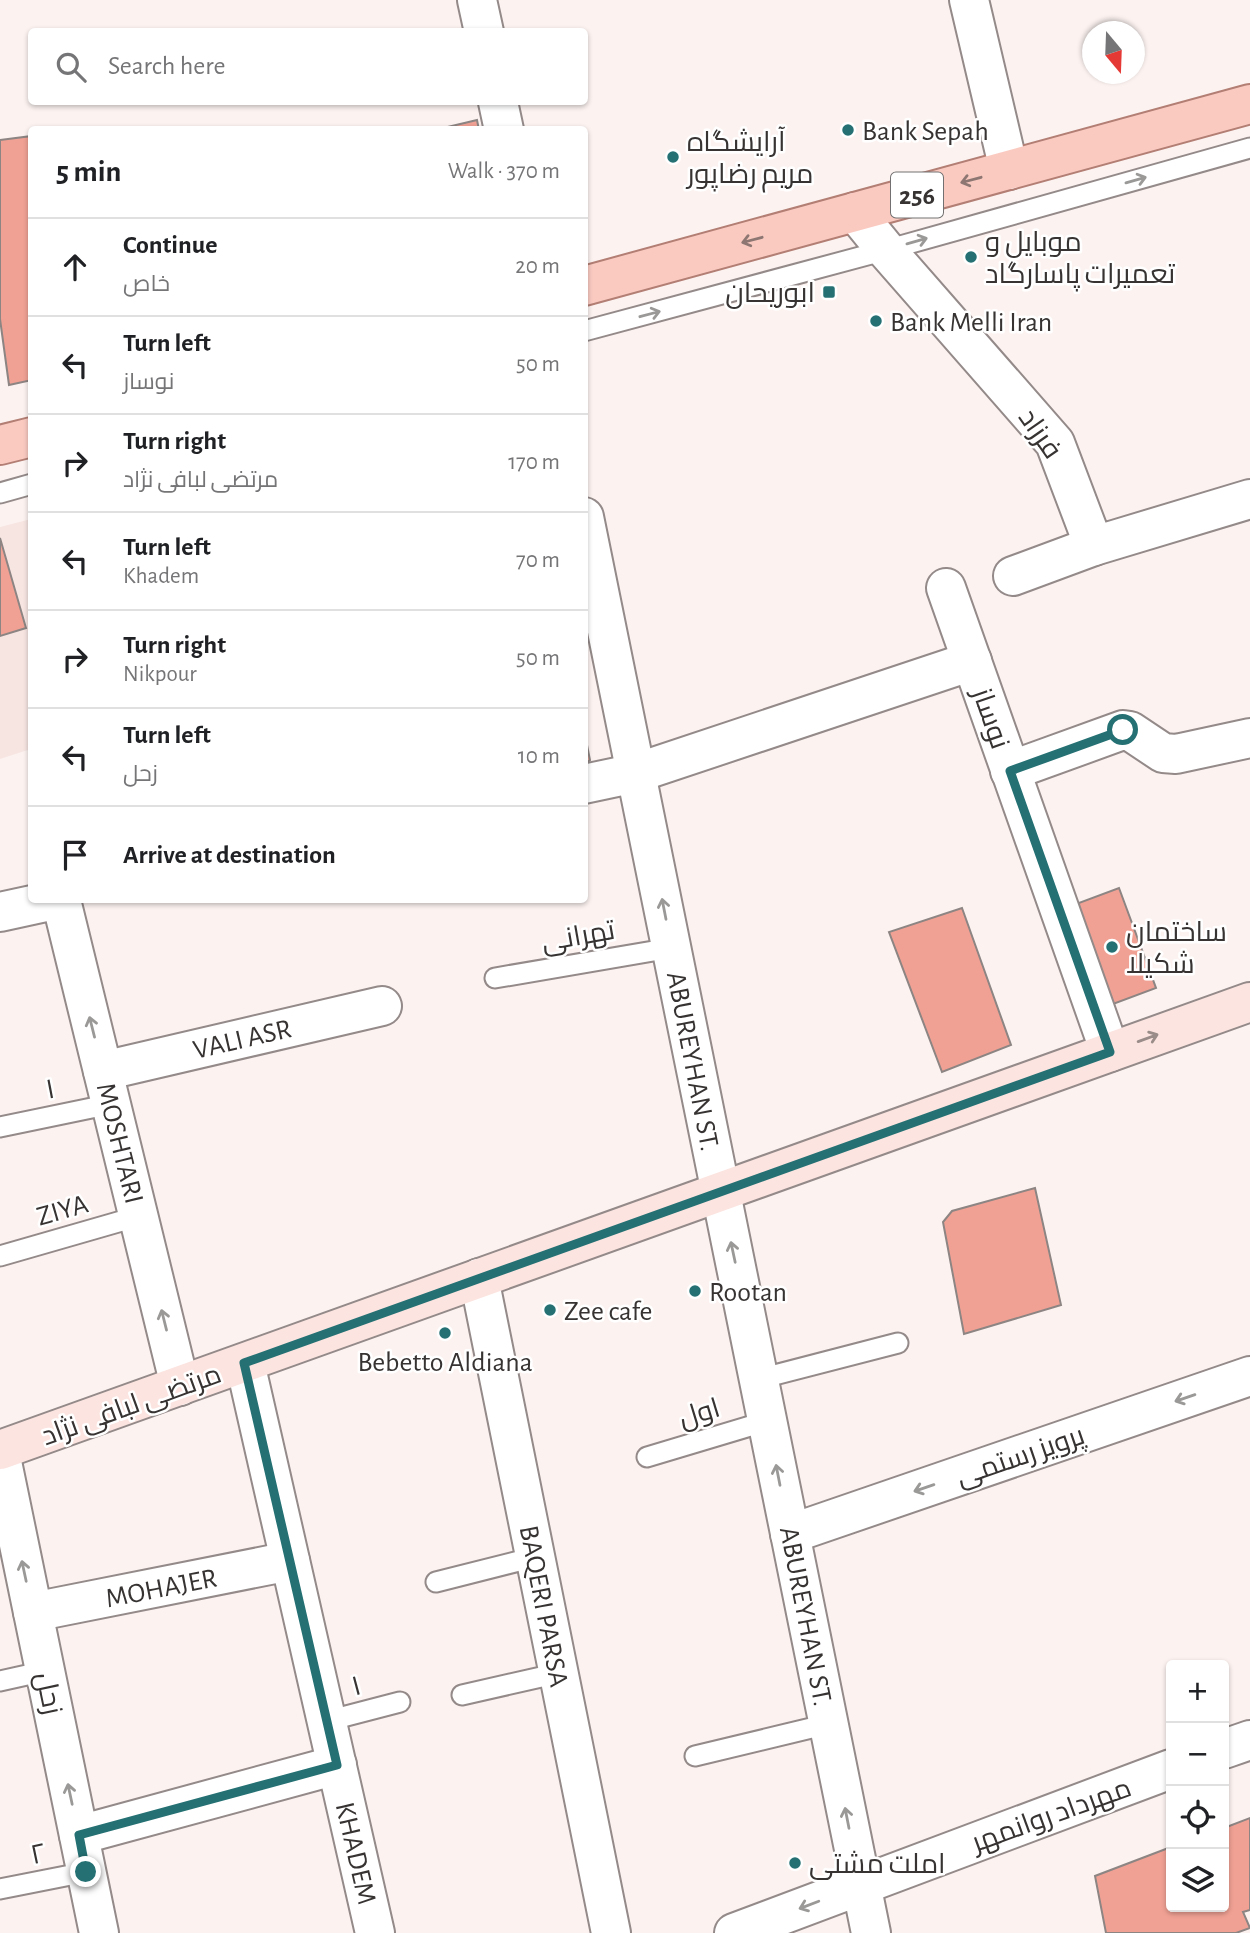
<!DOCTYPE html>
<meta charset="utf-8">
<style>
body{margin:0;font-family:"Alegreya Sans",Cairo,sans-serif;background:#f2f2f2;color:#202124}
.controls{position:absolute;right:21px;bottom:21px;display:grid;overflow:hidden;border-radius:7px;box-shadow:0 2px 5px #0004}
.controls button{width:63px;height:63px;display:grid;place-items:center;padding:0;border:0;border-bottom:2px solid #e0e0e0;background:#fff;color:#202124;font:35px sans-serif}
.compass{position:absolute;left:1082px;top:21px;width:63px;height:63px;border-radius:50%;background:#fff;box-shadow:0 2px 5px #0004;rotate:161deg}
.stop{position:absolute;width:21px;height:21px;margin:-16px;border:5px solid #247073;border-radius:50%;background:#fff}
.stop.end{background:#247073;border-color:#fff;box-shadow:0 2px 7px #0008}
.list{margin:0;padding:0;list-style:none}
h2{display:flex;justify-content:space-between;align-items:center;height:91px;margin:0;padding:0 28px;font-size:30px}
h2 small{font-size:23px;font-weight:400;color:#757577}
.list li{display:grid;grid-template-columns:46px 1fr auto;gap:21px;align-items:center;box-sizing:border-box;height:98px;padding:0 28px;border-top:2px solid #e0e0e0}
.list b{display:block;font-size:26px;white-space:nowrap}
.list p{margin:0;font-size:23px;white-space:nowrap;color:#757577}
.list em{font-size:23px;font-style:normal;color:#757577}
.icon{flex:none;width:38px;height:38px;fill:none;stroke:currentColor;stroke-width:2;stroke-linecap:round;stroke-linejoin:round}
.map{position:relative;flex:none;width:1250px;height:1933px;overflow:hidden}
.search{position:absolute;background:#fff;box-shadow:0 2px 5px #0004;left:28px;top:28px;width:560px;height:77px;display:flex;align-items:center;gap:18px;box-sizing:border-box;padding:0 24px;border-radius:7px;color:#757577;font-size:26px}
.panel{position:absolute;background:#fff;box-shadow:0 2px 5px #0004;left:28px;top:126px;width:560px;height:777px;border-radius:7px}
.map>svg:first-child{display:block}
</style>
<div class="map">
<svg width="1250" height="1933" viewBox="0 0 1250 1933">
<rect width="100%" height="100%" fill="#fcf3f1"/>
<polygon fill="#f7e5e2" points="31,519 31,749 0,759 0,527"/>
<g fill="#f1a194" stroke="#8d8583" stroke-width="2">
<polygon points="477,120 479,130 435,130"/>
<polygon points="32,136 32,380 9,385 0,319 0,140"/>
<polygon points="0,538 26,628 0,636"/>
<polygon points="584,730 590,760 584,765"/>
<polygon points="1119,888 1156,988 1105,1007 1068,907"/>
<polygon points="962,908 1011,1045 942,1072 889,932"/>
<polygon points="1035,1188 1061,1305 964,1334 943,1222 952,1211"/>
<polygon points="1250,1818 1250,1910 1243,1912 1250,1928 1236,1933 1106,1933 1095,1876 1171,1847 1171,1907 1224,1907 1224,1828"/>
</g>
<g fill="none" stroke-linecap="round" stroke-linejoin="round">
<g stroke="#938a89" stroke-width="23">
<g id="service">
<polyline points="584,331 886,250 1250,148"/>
<polyline points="0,493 32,484"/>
<polyline points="495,978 671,948"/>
<polyline points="0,1127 111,1104"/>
<polyline points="0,1256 139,1216"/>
<polyline points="759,1379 898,1343"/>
<polyline points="647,1457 767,1421"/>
<polyline points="436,1582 535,1557"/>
<polyline points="0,1681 45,1671"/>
<polyline points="462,1695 559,1673"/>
<polyline points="327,1721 400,1702"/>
<polyline points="695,1756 828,1724"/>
<polyline points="0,1889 86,1872"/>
</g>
</g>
<g stroke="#938a89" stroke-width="42">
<g id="minor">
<polyline points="477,0 484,32"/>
<polyline points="969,0 1009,170"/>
<polyline points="498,102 504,130"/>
<polyline points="855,212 886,250 1055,443 1094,546 1250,499"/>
<polyline points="1013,576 1094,546"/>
<polyline points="946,588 1110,1052"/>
<polyline points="1010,771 1123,730 1130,731 1163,753 1176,754 1250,738"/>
<polyline points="584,784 636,773 972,661"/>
<polyline points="61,900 180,1386"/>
<polyline points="0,912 55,900"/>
<polyline points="103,1071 382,1006"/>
<polyline points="479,1278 611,1933"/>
<polyline points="245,1363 375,1933"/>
<polyline points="0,1452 99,1933"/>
<polyline points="790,1534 1250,1376"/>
<polyline points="33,1612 290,1561"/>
<polyline points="79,1835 337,1765"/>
</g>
</g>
<g stroke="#938a89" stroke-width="42">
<g id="tertiary">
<polyline points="584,517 871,1933"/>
<polyline points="1224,1749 1250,1740"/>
<polyline points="734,1933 1171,1769"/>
</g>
</g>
<g stroke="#938a89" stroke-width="42">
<polyline id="secondary" points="0,1450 1250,1002"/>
</g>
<g stroke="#b37e74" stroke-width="42">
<g id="primary">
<polyline points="584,286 1250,104"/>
<polyline points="0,445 32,437"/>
</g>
</g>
<use href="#service" stroke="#fff" stroke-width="19"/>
<use href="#minor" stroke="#fff" stroke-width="38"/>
<use href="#tertiary" stroke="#fff" stroke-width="38"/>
<use href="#secondary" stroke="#fce4e0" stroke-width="38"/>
<use href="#primary" stroke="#facac1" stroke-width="38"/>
</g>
<defs><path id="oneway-shaft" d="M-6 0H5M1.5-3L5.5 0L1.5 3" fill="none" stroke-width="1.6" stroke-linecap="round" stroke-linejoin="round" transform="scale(1.75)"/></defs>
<g stroke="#8e7772">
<use href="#oneway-shaft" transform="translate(971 180) rotate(165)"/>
<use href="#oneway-shaft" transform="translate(752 240) rotate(165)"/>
</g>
<g stroke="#9a9998">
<use href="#oneway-shaft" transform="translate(1136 180) rotate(-16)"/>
<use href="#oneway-shaft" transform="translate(917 241) rotate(-16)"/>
<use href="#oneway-shaft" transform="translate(650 314) rotate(-15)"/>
<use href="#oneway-shaft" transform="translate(664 909) rotate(-101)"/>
<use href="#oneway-shaft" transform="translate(92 1027) rotate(-104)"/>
<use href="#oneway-shaft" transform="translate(733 1252) rotate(-102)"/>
<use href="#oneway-shaft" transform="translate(164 1320) rotate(-104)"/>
<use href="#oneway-shaft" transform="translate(1185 1398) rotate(161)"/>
<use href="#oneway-shaft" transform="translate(778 1475) rotate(-101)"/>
<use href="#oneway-shaft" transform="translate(924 1488) rotate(161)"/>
<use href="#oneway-shaft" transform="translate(24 1571) rotate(-102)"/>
<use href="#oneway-shaft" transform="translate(70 1794) rotate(-102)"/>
<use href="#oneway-shaft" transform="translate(847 1818) rotate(-101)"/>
<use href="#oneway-shaft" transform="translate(809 1905) rotate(159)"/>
</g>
<use stroke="#998c89" href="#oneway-shaft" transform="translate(1148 1038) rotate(-20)"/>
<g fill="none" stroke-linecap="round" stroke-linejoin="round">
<polyline stroke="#247073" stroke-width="9" points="86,1872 79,1835 337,1765 244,1363 1110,1052 1010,771 1123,730"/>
</g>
<g fill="#247073" stroke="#fff" stroke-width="2.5">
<circle cx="848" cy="130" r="7"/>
<circle cx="673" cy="157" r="7"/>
<circle cx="971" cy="257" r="7"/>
<rect x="822" y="285" width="14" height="14" rx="3.5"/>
<circle cx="876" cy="321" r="7"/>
<circle cx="1112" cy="947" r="7"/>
<circle cx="695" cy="1291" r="7"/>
<circle cx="550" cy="1310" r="7"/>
<circle cx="445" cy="1333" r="7"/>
<circle cx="795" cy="1863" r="7"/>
</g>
<g text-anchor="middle" stroke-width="5" stroke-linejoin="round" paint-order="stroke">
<rect fill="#fff" stroke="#727070" stroke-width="2" x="891" y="172.5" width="52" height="45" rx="5"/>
<g font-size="26" font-weight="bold" fill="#363332">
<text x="917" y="204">256</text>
</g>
<g font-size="28" fill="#363332" stroke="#fff" text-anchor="start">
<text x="862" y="140">Bank Sepah</text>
<text x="687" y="151">آرایشگاه<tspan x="687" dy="32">مریم رضاپور</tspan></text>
<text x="985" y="251">موبایل و<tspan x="985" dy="32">تعمیرات پاسارگاد</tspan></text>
<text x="815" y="302" text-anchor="end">ابوریحان</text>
<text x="890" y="331">Bank Melli Iran</text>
<text x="1126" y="941">ساختمان<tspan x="1126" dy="32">شکیلا</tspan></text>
<text x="709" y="1301">Rootan</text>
<text x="564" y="1320">Zee cafe</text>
<text x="445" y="1371" text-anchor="middle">Bebetto Aldiana</text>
<text x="809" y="1873">املت مشتی</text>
</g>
<g font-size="28" fill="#363332" stroke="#fff">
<text transform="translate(1041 433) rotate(55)" y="10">فرزاد</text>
<text transform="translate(992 718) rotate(71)" y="10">نوساز</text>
<text transform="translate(578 935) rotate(-10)" y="10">تهرانی</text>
<text transform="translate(242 1038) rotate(-13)" y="10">VALI ASR</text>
<text transform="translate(694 1061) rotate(79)" y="10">ABUREYHAN ST.</text>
<text transform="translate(50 1088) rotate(-11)" y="10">۱</text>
<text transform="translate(121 1143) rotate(76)" y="10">MOSHTARI</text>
<text transform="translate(62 1209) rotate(-16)" y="10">ZIYA</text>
<text transform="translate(131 1404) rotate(-20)" y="10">مرتضی لبافی نژاد</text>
<text transform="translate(699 1412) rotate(-17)" y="10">اول</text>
<text transform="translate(1020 1455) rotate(-19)" y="10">پرویز رستمی</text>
<text transform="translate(161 1587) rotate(-11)" y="10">MOHAJER</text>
<text transform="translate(545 1606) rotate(79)" y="10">BAQERI PARSA</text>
<text transform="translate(807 1616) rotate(79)" y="10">ABUREYHAN ST.</text>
<text transform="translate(356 1685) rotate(-15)" y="10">۱</text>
<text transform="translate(50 1693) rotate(78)" y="10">زحل</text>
<text transform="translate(1051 1814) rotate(-20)" y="10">مهرداد روانمهر</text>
<text transform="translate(38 1853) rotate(-12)" y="10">۲</text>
<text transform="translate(357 1853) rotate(77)" y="10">KHADEM</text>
</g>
</g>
</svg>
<div class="controls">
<button>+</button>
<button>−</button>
<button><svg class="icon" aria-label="locate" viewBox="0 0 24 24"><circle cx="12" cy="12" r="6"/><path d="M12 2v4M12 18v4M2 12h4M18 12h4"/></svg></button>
<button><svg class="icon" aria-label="layers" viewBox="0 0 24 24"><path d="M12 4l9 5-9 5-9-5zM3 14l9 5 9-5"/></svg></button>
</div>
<svg class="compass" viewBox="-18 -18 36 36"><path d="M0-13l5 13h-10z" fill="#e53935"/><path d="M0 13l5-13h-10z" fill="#757577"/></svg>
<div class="stop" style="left:1123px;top:730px"></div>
<div class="stop end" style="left:86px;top:1872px"></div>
<div class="search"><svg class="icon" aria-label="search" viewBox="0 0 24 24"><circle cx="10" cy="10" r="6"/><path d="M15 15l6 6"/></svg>Search here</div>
<section class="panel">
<h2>5 min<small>Walk · 370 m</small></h2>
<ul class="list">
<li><svg class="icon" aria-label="ahead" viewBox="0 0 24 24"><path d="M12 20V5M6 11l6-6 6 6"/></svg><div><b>Continue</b><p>خاص</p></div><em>20 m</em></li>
<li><svg class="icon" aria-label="left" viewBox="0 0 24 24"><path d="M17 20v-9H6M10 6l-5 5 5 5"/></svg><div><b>Turn left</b><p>نوساز</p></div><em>50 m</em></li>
<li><svg class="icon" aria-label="right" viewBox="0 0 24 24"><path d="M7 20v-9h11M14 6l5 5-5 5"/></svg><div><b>Turn right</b><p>مرتضی لبافی نژاد</p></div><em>170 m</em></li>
<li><svg class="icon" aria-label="left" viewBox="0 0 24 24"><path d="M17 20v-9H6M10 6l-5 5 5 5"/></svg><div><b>Turn left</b><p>Khadem</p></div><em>70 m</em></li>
<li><svg class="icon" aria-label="right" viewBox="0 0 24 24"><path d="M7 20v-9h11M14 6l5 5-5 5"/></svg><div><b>Turn right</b><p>Nikpour</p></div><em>50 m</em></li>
<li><svg class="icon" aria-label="left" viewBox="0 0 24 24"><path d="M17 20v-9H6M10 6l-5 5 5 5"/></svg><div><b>Turn left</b><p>زحل</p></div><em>10 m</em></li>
<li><svg class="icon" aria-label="arrive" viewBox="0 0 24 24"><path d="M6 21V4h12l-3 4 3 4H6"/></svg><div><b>Arrive at destination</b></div></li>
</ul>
</section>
</div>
